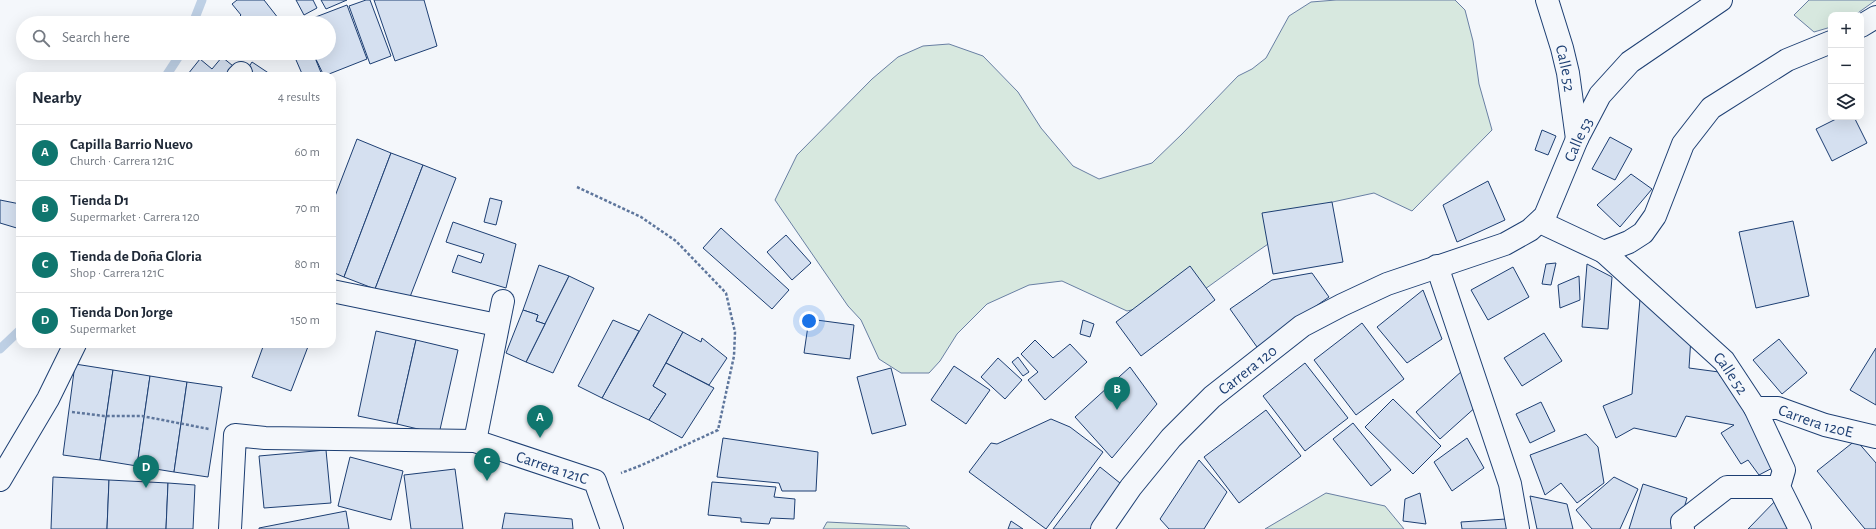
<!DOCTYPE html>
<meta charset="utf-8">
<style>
body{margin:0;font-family:"Alegreya Sans",sans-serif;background:#f6f6f7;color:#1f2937}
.controls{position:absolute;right:12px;top:12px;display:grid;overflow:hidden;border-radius:8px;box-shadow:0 4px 16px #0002}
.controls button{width:36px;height:36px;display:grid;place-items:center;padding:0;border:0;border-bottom:1px solid #e0e1e3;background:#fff;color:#1f2937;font:20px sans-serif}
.you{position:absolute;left:809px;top:321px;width:14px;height:14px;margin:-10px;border:3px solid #fff;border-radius:50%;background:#1a73e8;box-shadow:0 0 0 6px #1a73e833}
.badge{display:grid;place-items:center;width:26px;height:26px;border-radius:50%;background:#0f766e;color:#fff;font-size:13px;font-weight:700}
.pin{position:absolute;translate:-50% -33px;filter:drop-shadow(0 1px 2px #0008)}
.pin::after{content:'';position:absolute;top:21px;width:14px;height:12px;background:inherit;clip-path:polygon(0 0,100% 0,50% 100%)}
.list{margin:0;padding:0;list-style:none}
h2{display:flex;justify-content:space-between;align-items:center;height:52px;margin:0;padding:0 16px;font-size:17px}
h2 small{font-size:13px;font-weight:400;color:#747a83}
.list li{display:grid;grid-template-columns:26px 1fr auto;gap:12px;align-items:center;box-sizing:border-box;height:56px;padding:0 16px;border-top:1px solid #e0e1e3}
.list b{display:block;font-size:15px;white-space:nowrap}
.list p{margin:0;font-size:13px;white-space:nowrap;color:#747a83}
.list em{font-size:13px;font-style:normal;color:#747a83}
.icon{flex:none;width:22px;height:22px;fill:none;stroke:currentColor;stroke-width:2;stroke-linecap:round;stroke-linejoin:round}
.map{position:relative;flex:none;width:1876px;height:529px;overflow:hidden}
.search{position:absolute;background:#fff;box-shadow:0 4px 16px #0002;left:16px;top:16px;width:320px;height:44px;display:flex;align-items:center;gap:10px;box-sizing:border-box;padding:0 14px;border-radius:22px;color:#747a83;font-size:15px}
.panel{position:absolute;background:#fff;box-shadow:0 4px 16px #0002;left:16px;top:72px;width:320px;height:276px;border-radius:12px}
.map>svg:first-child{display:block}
</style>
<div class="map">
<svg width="1876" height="529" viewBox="0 0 1876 529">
<rect width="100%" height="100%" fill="#f4f7fb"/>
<g fill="#d7e8df" stroke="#687fa3">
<polygon points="1336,0 1455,0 1465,10 1473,41 1479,84 1492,130 1412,211 1374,193 1328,203 1255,253 1194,297 1127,311 1062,281 1029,285 987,304 957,334 940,361 929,373 901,373 879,359 861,320 848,306 775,200 797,155 872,79 898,57 923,46 949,44 983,56 1018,92 1041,128 1073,166 1099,179 1152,163 1182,134 1238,76 1252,69 1266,58 1289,16 1311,2"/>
<polygon points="1809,0 1876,0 1855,15 1831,15 1831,27 1814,32 1794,15"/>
<polygon points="1326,493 1385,506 1404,529 1265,529"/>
<polygon points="827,522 906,526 910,529 823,529"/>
</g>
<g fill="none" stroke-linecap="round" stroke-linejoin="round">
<g stroke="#bed0e5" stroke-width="9">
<polyline points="193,23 202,0"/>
<polyline points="166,76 181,53"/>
<polyline points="0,349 20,330"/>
</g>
</g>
<g fill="#d5e0f0" stroke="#1d3f73">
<polygon points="237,0 264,0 282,23 233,23 241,15 232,4"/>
<polygon points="296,0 313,0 317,8 304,15"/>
<polygon points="321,0 347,0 326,9"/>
<polygon points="366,0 370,0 391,56 370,64 349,6"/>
<polygon points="374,0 424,0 437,46 395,61"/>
<polygon points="347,5 367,59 324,76 313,53 329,53 329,23 300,23"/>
<polygon points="293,53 313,53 322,75 303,76"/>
<polygon points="222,57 238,70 233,76 191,76 188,74 200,59 212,69"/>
<polygon points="252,62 273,76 243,76"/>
<polygon points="1840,117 1854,117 1867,143 1832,161 1816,129"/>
<polygon points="1542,130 1556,136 1548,155 1535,150"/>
<polygon points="1610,137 1632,149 1615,180 1592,169"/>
<polygon points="357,139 391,153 344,277 332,272 332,204"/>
<polygon points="391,153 423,165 375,289 344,277"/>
<polygon points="423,165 456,178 408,302 375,289"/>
<polygon points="1631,174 1652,189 1620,227 1597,205"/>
<polygon points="1488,181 1505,220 1457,242 1443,205"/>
<polygon points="490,198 502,201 496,225 484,222"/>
<polygon points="0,200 20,204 20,229 0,223"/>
<polygon points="1332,202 1343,262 1273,274 1262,213"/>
<polygon points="1793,221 1809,296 1756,308 1739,232"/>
<polygon points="453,222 516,244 506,288 452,272 458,255 481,263 484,254 446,242"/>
<polygon points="721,228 789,290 772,309 703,248"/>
<polygon points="786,235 811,263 792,280 767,252"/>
<polygon points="1556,263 1551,285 1542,284 1546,264"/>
<polygon points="1587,264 1612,277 1608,329 1582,327"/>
<polygon points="539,265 569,276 545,324 536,321 538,315 523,310"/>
<polygon points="1190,266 1215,300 1141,356 1116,322"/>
<polygon points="1513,267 1529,297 1488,320 1471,290"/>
<polygon points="1312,273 1329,297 1257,347 1230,309 1272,280"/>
<polygon points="569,276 594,288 553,373 526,362"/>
<polygon points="1579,276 1580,300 1560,308 1558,285"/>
<polygon points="1641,287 1691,337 1689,368 1719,372 1720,376 1734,379 1778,465 1759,475 1748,460 1741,464 1721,433 1734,425 1686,416 1676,437 1634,428 1616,438 1603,406 1632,394"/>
<polygon points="1423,290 1442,339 1407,363 1377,327"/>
<polygon points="523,310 538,315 536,321 545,324 526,362 506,353"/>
<polygon points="649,314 683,332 653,386 666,394 649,420 602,398"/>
<polygon points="809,319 854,325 850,359 804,353"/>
<polygon points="613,320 639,331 602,398 578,386"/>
<polygon points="1083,320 1094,324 1090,337 1080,334"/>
<polygon points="1362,323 1404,379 1356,415 1314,360"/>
<polygon points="376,331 416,340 397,424 358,416"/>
<polygon points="683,332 701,342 702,338 727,358 709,385 666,363"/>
<polygon points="1544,333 1562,361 1522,386 1504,358"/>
<polygon points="1779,339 1807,373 1782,394 1753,360"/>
<polygon points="416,340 458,350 439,434 397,424"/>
<polygon points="1035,340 1053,358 1070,344 1087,362 1045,400 1028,380 1038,372 1021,354"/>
<polygon points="264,344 309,344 291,391 252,377"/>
<polygon points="1876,348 1876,405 1850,390"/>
<polygon points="1018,357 1029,372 1023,376 1012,362"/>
<polygon points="998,358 1022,380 1005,399 981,377"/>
<polygon points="666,363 714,388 682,438 649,420 666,394 653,386"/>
<polygon points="1305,363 1348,418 1305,451 1263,396"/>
<polygon points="75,364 113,370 100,460 63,455"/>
<polygon points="954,366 990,390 966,424 931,400"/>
<polygon points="1130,367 1157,404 1112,458 1075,417"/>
<polygon points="891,368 906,425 872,434 857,377"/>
<polygon points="113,370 150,376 137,466 100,460"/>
<polygon points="1462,371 1478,405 1440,439 1416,412"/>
<polygon points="150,376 187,382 174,472 137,466"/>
<polygon points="187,382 222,387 208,477 174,472"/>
<polygon points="1393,399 1441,446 1413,474 1365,427"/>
<polygon points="1541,402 1555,431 1530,443 1516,414"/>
<polygon points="1266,410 1301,456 1239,503 1204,457"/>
<polygon points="1051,419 1070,427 1103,452 1046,529 969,472 991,443 997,444"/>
<polygon points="1353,423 1391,470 1371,486 1333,439"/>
<polygon points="1586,434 1598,447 1604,483 1577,503 1561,483 1545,495 1530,455"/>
<polygon points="723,438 818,452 816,491 782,491 779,483 717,477"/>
<polygon points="1467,438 1484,468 1452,491 1434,462"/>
<polygon points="1856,440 1876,463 1876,529 1865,529 1817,471"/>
<polygon points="326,450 331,503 264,508 259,456"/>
<polygon points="350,457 403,471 391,520 338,506"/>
<polygon points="1199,460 1227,492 1204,529 1169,529 1160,519"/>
<polygon points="1100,467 1125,487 1093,529 1053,529"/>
<polygon points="455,469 463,529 411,529 404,475"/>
<polygon points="53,477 109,480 107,529 51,529"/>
<polygon points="1614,477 1638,489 1620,529 1592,529 1576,510"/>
<polygon points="109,480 168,483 166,529 107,529"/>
<polygon points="712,482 776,487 774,497 795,499 794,519 771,518 769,524 741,522 741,518 708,515"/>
<polygon points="168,483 195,485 193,529 166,529"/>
<polygon points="1643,484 1687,498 1678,529 1629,529"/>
<polygon points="1420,493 1426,524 1403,521 1405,499"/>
<polygon points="1530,496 1567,504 1573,529 1537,529"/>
<polygon points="1779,497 1793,529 1748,529"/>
<polygon points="346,511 349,529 259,529 259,528"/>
<polygon points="505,513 572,519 573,529 502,529"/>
<polygon points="1506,519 1507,529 1462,529 1461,522"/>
<polygon points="1011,521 1023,529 1008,529"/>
</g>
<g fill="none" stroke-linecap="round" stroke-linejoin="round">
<g stroke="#1d3f73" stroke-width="24">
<g id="minor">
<path id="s1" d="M1547,0L1562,48L1568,73L1577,139"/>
<polyline points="1861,26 1876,17"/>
<polyline points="238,76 241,73"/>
<polyline points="1540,222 1604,252 1629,242 1643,233 1655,216 1683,144 1711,108 1787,60 1831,42"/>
<path id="s2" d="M1604,252L1724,361L1755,408L1784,470L1779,487L1800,529"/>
<polyline points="1437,266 1510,484 1518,529"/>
<polyline points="332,291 497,325"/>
<path id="s3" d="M1755,408H1778L1825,425L1876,437"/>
<polyline points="475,441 503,301"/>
<polyline points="0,480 48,399 75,344"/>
<path id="s4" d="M230,529L235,435L265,438L475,441L595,481L612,529"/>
<path id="s5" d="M1102,529L1131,487L1171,438L1212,397L1302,326L1342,305L1387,284L1505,244L1530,230L1545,216L1577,139L1600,95L1630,62L1721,0"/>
<polyline points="1683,529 1682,522 1727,487 1779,487"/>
</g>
</g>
<g stroke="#5e769c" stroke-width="2.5" stroke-dasharray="3 2" stroke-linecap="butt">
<polyline points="577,187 641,217 676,241 726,293 735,332 734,356 718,430 642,465 621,473"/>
<polyline points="72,412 104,416 142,416 209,429"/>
</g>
<use href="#minor" stroke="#f4f7fb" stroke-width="22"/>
</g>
<g text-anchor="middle" stroke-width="3" stroke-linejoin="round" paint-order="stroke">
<g font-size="16" fill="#1d3f73" stroke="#f4f7fb">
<text dy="6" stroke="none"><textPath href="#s1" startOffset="71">Calle 52</textPath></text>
<text dy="6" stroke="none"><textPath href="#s5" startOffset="639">Calle 53</textPath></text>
<text dy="6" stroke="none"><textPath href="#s5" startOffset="217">Carrera 120</textPath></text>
<text dy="6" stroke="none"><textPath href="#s2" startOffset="176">Calle 52</textPath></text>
<text dy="6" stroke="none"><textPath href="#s3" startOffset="63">Carrera 120E</textPath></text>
<text dy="6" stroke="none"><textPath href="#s4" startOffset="416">Carrera 121C</textPath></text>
</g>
</g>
</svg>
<div class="controls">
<button>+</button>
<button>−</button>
<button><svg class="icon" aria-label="layers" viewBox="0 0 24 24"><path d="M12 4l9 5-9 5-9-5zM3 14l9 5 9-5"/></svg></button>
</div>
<div class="you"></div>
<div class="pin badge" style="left:540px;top:438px">A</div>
<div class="pin badge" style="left:1117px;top:410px">B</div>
<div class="pin badge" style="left:487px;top:481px">C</div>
<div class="pin badge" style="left:146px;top:488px">D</div>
<div class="search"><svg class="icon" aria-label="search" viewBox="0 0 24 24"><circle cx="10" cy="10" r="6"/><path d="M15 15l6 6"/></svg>Search here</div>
<section class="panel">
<h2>Nearby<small>4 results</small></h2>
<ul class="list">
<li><span class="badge">A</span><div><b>Capilla Barrio Nuevo</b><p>Church · Carrera 121C</p></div><em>60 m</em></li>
<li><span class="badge">B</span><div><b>Tienda D1</b><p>Supermarket · Carrera 120</p></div><em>70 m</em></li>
<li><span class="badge">C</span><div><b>Tienda de Doña Gloria</b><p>Shop · Carrera 121C</p></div><em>80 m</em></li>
<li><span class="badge">D</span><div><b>Tienda Don Jorge</b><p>Supermarket</p></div><em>150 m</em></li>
</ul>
</section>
</div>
